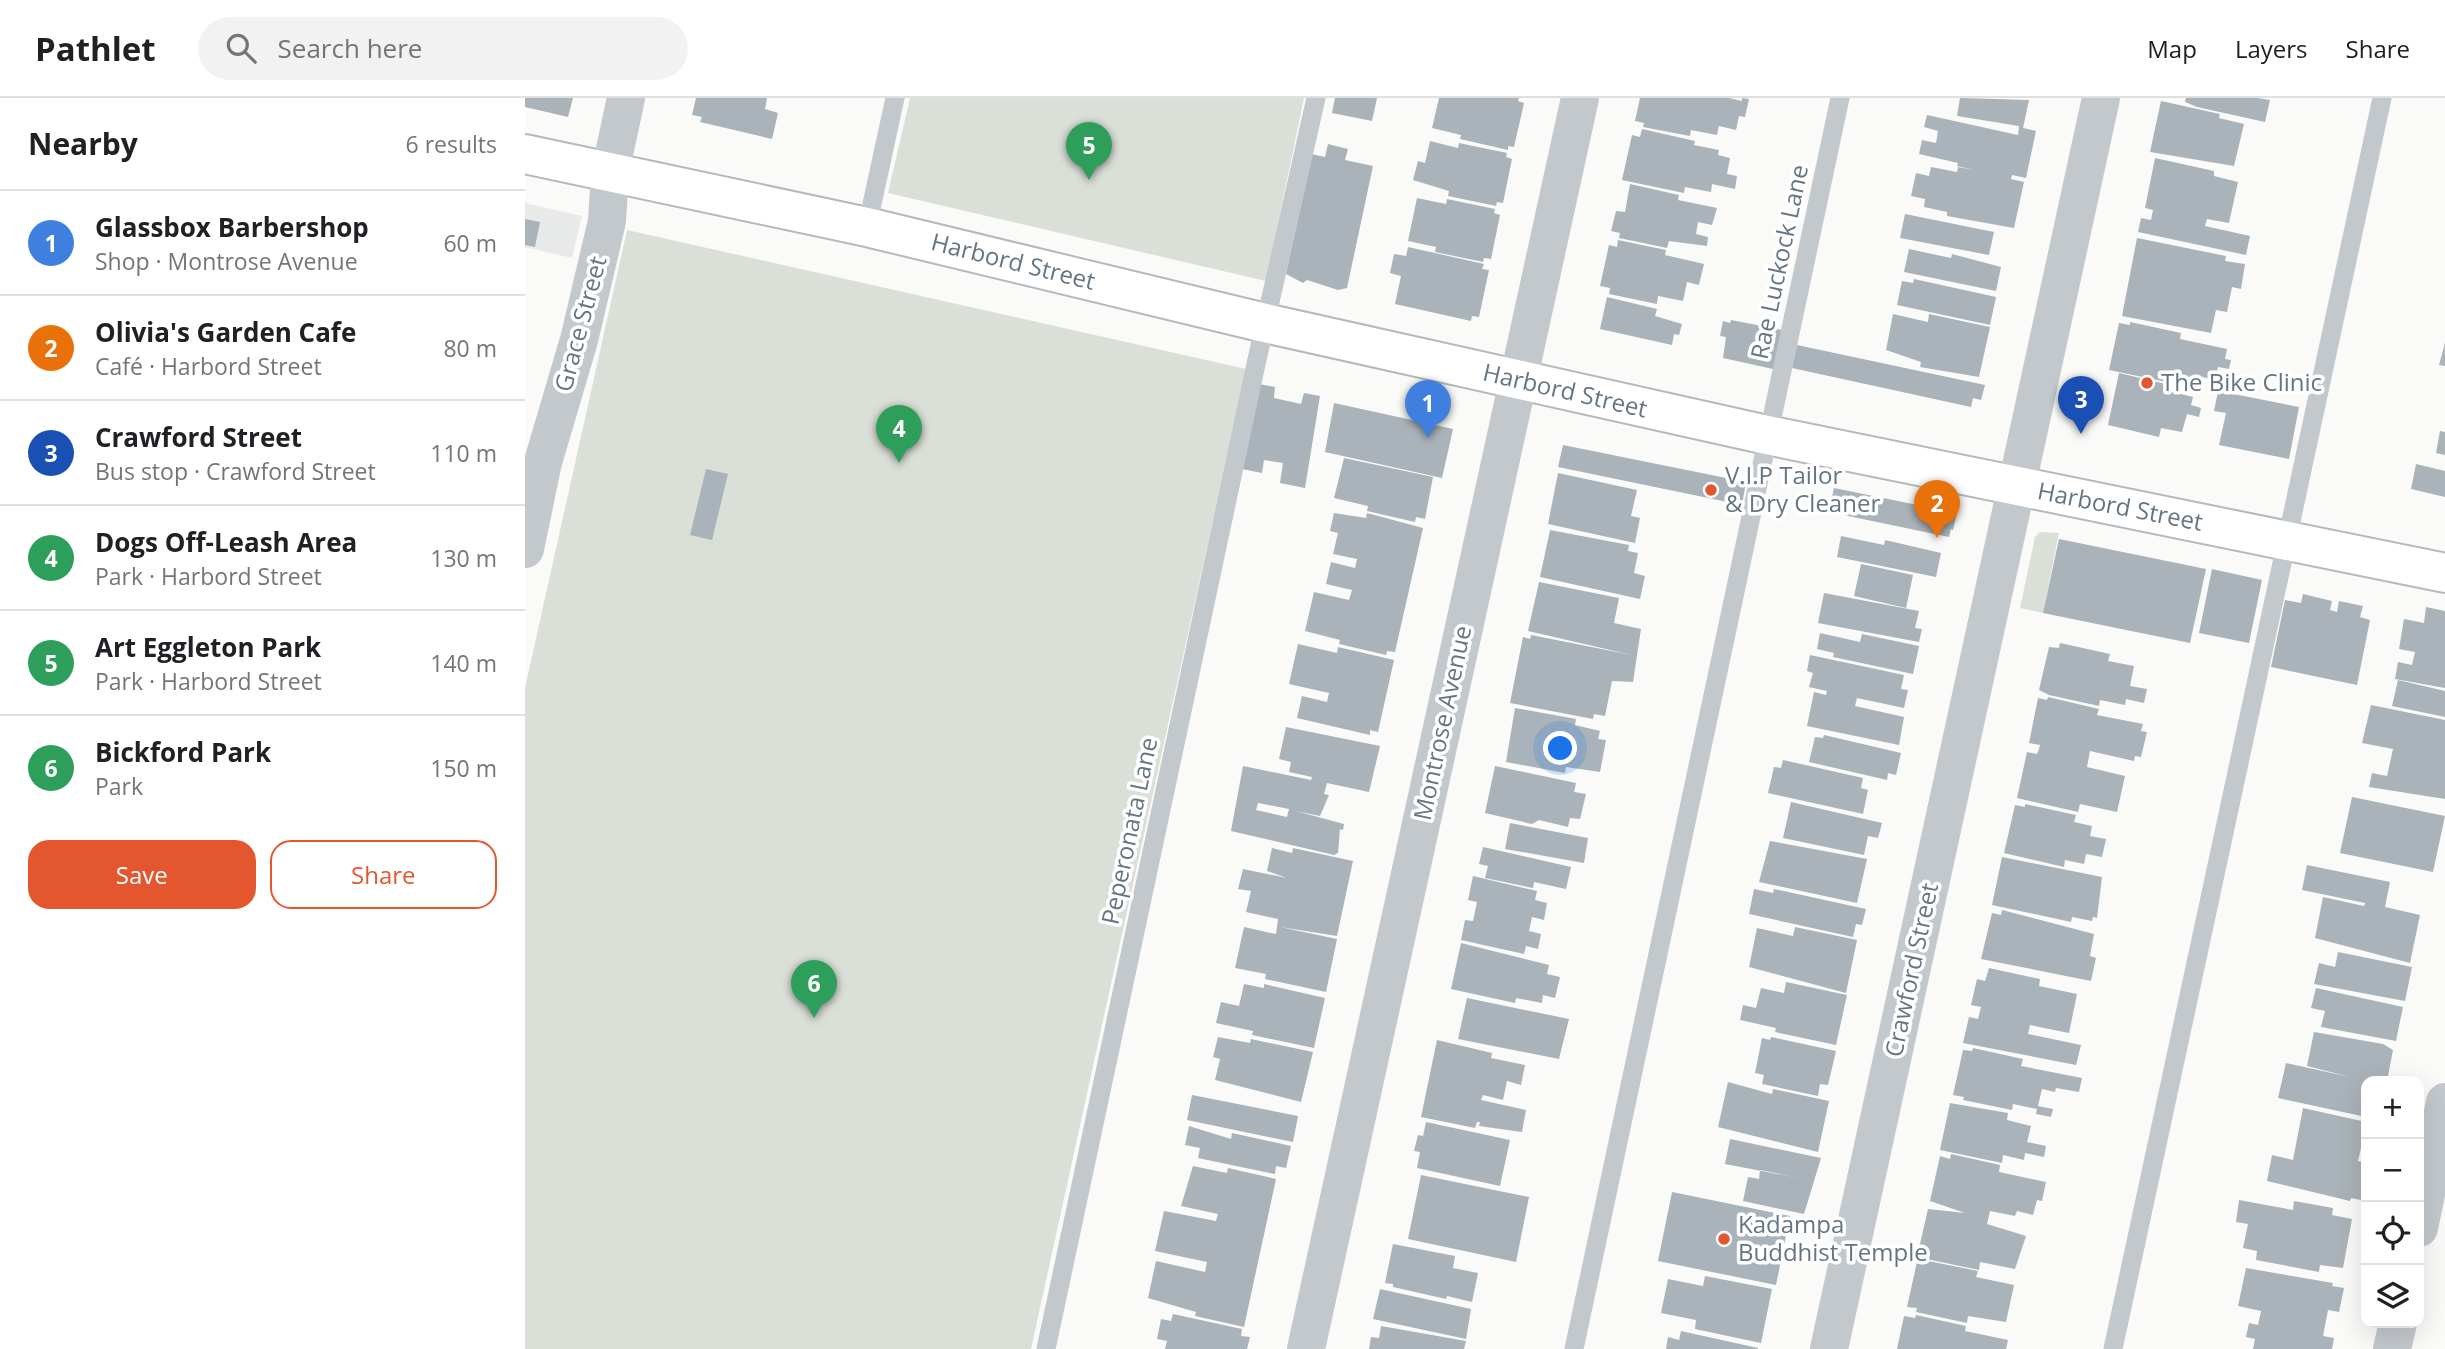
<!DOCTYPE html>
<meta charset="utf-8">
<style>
body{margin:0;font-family:"Open Sans",sans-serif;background:#f2f2f2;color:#202124}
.controls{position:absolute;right:21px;bottom:21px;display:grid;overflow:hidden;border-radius:14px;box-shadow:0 7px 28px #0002}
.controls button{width:63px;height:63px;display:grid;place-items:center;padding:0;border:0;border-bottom:2px solid #e0e0e0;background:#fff;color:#202124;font:35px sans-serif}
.you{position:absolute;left:1036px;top:651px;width:24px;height:24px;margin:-18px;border:5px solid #fff;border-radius:50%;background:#1a73e8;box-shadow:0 0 0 10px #1a73e833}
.badge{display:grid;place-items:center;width:46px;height:46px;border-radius:50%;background:#e4572e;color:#fff;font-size:23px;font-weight:700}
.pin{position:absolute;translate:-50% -58px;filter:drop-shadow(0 2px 4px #0008)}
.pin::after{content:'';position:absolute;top:37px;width:24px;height:21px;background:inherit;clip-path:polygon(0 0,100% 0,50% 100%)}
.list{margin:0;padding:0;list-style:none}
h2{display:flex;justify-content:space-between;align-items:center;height:91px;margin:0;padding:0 28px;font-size:30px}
h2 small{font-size:23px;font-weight:400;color:#757577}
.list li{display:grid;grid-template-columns:46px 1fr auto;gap:21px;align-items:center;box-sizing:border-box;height:105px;padding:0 28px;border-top:2px solid #e0e0e0}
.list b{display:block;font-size:26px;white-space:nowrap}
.list p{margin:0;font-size:23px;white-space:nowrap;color:#757577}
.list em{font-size:23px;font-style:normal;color:#757577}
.actions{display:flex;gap:14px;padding:21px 28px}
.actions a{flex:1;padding:16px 0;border:2px solid #e4572e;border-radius:21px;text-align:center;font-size:24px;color:#e4572e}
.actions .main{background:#e4572e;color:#fff}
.icon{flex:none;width:38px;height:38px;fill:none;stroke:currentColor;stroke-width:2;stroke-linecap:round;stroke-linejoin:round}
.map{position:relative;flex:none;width:1920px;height:1251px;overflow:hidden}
header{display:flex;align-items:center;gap:42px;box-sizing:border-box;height:98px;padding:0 35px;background:#fff;border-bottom:2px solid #e0e0e0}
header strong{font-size:33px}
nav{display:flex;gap:38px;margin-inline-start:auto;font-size:24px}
.search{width:490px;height:63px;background:#f2f2f2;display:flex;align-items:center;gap:18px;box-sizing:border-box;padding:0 24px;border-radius:38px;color:#757577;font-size:26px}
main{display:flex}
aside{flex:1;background:#fff}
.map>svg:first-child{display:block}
</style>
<header>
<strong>Pathlet</strong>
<div class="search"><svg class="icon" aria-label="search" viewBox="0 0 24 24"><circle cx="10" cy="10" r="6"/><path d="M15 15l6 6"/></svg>Search here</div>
<nav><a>Map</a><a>Layers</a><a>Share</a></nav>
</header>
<main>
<aside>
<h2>Nearby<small>6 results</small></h2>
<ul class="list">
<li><span class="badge" style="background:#3f7fe0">1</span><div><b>Glassbox Barbershop</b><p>Shop · Montrose Avenue</p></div><em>60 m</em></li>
<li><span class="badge" style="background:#e8710a">2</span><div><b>Olivia's Garden Cafe</b><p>Café · Harbord Street</p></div><em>80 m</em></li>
<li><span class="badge" style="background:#1a4fb4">3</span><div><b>Crawford Street</b><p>Bus stop · Crawford Street</p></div><em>110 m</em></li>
<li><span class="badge" style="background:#2e9e5b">4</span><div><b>Dogs Off-Leash Area</b><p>Park · Harbord Street</p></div><em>130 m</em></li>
<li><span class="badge" style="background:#2e9e5b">5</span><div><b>Art Eggleton Park</b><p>Park · Harbord Street</p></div><em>140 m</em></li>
<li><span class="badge" style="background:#2e9e5b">6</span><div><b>Bickford Park</b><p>Park</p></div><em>150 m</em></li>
</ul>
<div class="actions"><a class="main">Save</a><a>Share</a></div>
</aside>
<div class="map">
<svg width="1920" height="1251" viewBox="0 0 1920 1251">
<rect width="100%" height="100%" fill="#fafaf8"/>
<polygon fill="#e8e9e9" points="0,105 57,118 47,160 0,149"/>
<g fill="#dadfd7">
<polygon points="385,0 779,0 741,183 363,95"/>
<polygon points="102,132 721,271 506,1251 0,1251 0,590"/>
<polygon points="1515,434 1534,435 1518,515 1495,510 1510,439"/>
</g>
<g fill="#aab3b9" fill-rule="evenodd">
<polygon points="0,0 48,0 43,19 0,9"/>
<polygon points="171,0 242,0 240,11 253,15 247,41 175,24 177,19 167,17"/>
<polygon points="810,0 852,0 847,23 807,15"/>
<polygon points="914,0 994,0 993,3 999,5 989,49 983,48 983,52 935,41 936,37 907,30"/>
<polygon points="1115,0 1204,0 1217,3 1217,0 1224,1 1220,19 1214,18 1211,32 1194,28 1192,37 1166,32 1165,38 1118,29 1119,25 1110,23"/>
<polygon points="1435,0 1504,2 1498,30 1511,33 1501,80 1487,77 1486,81 1499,84 1489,130 1422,118 1422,114 1399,109 1400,101 1386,98 1391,75 1404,78 1406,69 1432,74 1433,69 1450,72 1432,68 1433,65 1394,56 1397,42 1411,45 1413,33 1399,29 1402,17 1493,37 1494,28 1432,18"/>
<polygon points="1661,0 1733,0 1745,2 1740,24 1672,9 1660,4"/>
<polygon points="1636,3 1695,16 1694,20 1719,26 1709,68 1625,54"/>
<polygon points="1117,31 1170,43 1169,47 1194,52 1193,57 1205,60 1202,76 1212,78 1210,91 1187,86 1186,94 1160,89 1159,95 1097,82 1107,37 1115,39"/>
<polygon points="905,43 933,50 934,45 982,55 981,59 987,61 978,105 972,104 971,108 923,98 924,93 888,82 893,63 900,65"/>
<polygon points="803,46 823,51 820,62 848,68 822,190 813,192 782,182 778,185 761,176 786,56 800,59"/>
<polygon points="1630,60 1689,73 1689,78 1713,84 1704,125 1682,121 1680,128 1725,138 1721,157 1613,134 1616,120 1626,122 1628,112 1620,110"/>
<polygon points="1105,86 1154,97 1153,102 1192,110 1187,127 1173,124 1171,136 1183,139 1182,148 1144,143 1142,150 1094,140 1095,135 1086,133 1091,113 1100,114"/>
<polygon points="892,100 921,106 922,101 970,111 969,115 975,117 966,161 959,160 958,164 910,154 911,149 883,143"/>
<polygon points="1380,116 1469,134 1464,157 1375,140"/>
<polygon points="0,121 15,124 10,149 0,147"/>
<polygon points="1612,140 1701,158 1700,163 1720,166 1716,191 1707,189 1702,214 1691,212 1686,235 1597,218"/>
<polygon points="1093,142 1141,152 1140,157 1179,166 1174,187 1162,184 1158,203 1133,198 1132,206 1084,196 1085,190 1075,188 1084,147 1092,149"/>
<polygon points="883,149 959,166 957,171 964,172 954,219 947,218 946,223 870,206 876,178 865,175 869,156 881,158"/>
<polygon points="1384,151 1426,160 1427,156 1476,169 1471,193 1379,174"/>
<polygon points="1389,181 1471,199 1465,227 1372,207 1377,183 1388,185"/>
<polygon points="1082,199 1132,211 1130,218 1157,226 1154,237 1149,236 1147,247 1075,231"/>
<polygon points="1368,216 1403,224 1404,216 1465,229 1454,279 1395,269 1396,264 1361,252"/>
<polygon points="1206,222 1257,232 1248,271 1198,260 1201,239 1195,238 1198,223 1205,225"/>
<polygon points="1605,224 1656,235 1655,241 1702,251 1700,261 1706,262 1704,271 1693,269 1690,282 1673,278 1671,285 1647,280 1646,285 1584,272 1594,225 1605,227"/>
<polygon points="1920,245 1920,268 1914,267"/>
<polygon points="1272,247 1460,287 1456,302 1448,300 1446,309 1267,270"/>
<polygon points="1594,275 1645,287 1644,293 1668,299 1666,307 1676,310 1674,319 1662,316 1657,334 1636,330 1634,339 1583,327"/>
<polygon points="734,286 750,289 749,300 776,306 779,295 795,298 780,390 755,385 758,365 739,362 737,375 717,371"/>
<polygon points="1693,293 1774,309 1764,361 1694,347 1701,315 1689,313"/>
<polygon points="809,305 928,331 917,380 800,354"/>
<polygon points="1915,333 1920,334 1920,357 1911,355"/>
<polygon points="1038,347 1221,384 1217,407 1033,369"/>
<polygon points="819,360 908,379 900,421 891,419 890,424 842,413 843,408 809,400"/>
<polygon points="1891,366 1920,373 1920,399 1886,391"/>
<polygon points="181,371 203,376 187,442 165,437"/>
<polygon points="1033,375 1112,392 1106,418 1115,420 1110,445 1023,426"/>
<polygon points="1309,390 1432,415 1428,432 1426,431 1424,439 1304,414"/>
<polygon points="809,415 841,420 842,415 898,430 870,554 862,553 861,557 814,546 815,542 780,533 789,494 824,502 827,492 801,486 806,464 830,470 832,461 808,456 813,435 805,433"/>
<polygon points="1025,432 1104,447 1103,453 1113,455 1109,475 1120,478 1115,501 1015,479"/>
<polygon points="1316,438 1359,447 1360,442 1416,455 1411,479 1312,459"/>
<polygon points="1534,441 1681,471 1665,545 1518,515"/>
<polygon points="1336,466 1388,477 1381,510 1329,498"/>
<polygon points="1687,471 1737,482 1724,545 1674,535"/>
<polygon points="1014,484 1094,500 1089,525 1116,531 1108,584 1087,583 1080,618 1069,616 1068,621 985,605 998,539 1005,541 1006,537 1107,557 1003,533"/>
<polygon points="1299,495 1394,513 1390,530 1397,531 1394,544 1293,525"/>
<polygon points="1778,496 1807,503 1805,512 1812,514 1814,503 1838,508 1835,519 1845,522 1832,587 1746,569 1760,502 1776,505"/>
<polygon points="1901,509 1920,513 1920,590 1870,581 1873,564 1887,567 1890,554 1874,551 1879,521 1899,525"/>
<polygon points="1295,535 1335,544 1337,536 1394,548 1388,576 1308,559 1309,555 1292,551"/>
<polygon points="1535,545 1585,556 1583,563 1609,568 1605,588 1622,591 1619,605 1601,601 1600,607 1575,602 1574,608 1524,597 1514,592 1524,549 1534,550"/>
<polygon points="773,546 812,555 813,549 869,562 853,634 845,632 845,637 772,620 777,598 802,604 804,595 764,586"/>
<polygon points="1285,557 1379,577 1376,591 1383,592 1379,610 1332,600 1330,608 1379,619 1374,647 1282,628 1289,594 1301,597 1302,593 1284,589 1288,575 1282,573"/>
<polygon points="1873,582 1920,593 1920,619 1867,608"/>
<polygon points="1523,599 1574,611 1572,617 1618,626 1616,633 1622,634 1616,659 1610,658 1609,663 1565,653 1562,669 1600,678 1592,714 1555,706 1553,714 1492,700 1502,654 1512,656 1514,651 1515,647 1504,645 1513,600 1522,602"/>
<polygon points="1846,607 1920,622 1920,701 1844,689 1847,675 1862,678 1868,651 1837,645"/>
<polygon points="990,610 1051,621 1050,627 1075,633 1073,641 1081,642 1075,674 1041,669 1040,675 981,664"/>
<path d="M761,629L855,648L844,694L802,685L799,696L804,697L795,718L771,713L819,726L818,732L815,731L813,755L809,757L706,733L718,668L786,682L787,679L764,674L766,664L754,661ZM733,705L764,711L762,719L731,712Z"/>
<polygon points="1299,637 1376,655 1371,677 1363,675 1362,682 1284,664 1290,639 1298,640"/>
<polygon points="1258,662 1338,680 1336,690 1343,692 1338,716 1243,695 1249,669 1256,670"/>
<polygon points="970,668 1051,685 1049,694 1061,696 1055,721 1045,720 1043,729 1014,722 1007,726 960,715"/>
<polygon points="1827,699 1920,718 1908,774 1815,755"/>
<polygon points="1266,704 1357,725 1353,740 1343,738 1339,757 1258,740"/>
<polygon points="1500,706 1551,717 1549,724 1567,728 1565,738 1581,741 1577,759 1561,756 1559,766 1540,762 1539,769 1479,755 1490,707 1500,709"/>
<polygon points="985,725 1063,740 1059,765 980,751"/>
<polygon points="1245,743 1342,761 1332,805 1234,784"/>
<polygon points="958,749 1046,769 1041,791 1009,784 1008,790 960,780 963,768 954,766"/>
<polygon points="747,750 767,755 768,750 828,763 812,838 755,829 812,841 801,894 740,881 741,876 710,870 719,829 751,836 753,821 721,814 726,793 713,791 718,771 762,780 742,773"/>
<polygon points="1477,759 1577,779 1572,820 1568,819 1567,823 1547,819 1546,824 1467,807"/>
<polygon points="1782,767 1865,784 1860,809 1895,817 1885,865 1790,840 1798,799 1839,808 1840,805 1777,792"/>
<polygon points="948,778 1012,793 1010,802 1022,805 1019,822 1007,819 1004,833 1016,836 1013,851 1001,848 999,856 936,842 940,822 948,823 952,804 943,802"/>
<polygon points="1229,791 1248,795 1249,791 1341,811 1337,827 1331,826 1328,839 1224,816"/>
<polygon points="1477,812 1569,836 1565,858 1571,860 1566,883 1456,861 1467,815 1476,817"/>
<polygon points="1270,829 1332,842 1321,895 1224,869 1232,830 1268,838"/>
<polygon points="936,845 1024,867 1022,876 1035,879 1030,900 1018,897 1017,905 991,900 990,905 926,891"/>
<polygon points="1813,854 1887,869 1880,903 1789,886 1794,865 1810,869"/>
<polygon points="1464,870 1515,881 1514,888 1552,896 1544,935 1505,927 1503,936 1556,947 1551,967 1438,945 1444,919 1453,921 1456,909 1446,907 1452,881 1460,883"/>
<polygon points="1261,884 1322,897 1311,947 1250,934 1251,930 1215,922 1218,907 1231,910 1236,890 1259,895"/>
<polygon points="719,886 739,890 739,886 800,900 789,950 727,937 728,933 691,925 696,904 714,908"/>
<polygon points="1791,890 1878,909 1871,943 1796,929 1800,913 1786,910"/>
<polygon points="942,900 1044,921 1034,961 933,941"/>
<polygon points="1789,934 1858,946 1868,952 1862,983 1850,981 1841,983 1841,1019 1753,1000 1761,965 1825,979 1782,968"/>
<polygon points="693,939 725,945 726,941 788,954 776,1004 690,982 695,961 688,959"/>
<polygon points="1246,939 1311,953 1303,987 1295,986 1293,998 1237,986 1239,977 1230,975 1237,940 1245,942"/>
<polygon points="912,942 967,955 966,960 1000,967 996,987 982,983 978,1002 958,997 956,1002 1001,1012 997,1034 954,1028 955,1024 952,1024 950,1030 896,1019"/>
<polygon points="1448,950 1498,961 1496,968 1557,980 1554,994 1531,990 1530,994 1517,991 1513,1008 1528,1011 1526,1019 1511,1016 1512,1011 1488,1006 1487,1012 1438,1002 1439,999 1428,997 1438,952 1447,953"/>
<polygon points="1203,984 1247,996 1248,991 1304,1003 1293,1054 1193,1029"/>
<polygon points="667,997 773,1018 768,1044 662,1022"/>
<polygon points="1425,1005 1483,1015 1482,1022 1506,1028 1502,1044 1521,1048 1519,1059 1500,1055 1499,1062 1478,1057 1477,1065 1415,1052"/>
<polygon points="1778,1010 1841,1024 1841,1051 1836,1050 1833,1063 1841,1065 1836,1102 1826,1100 1825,1103 1742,1083 1747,1057 1768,1062"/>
<polygon points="901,1024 985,1042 975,1088 892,1070 895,1054 889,1053 893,1037 898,1038"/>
<polygon points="664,1028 706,1041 707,1035 766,1048 761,1070 751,1068 750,1076 673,1060 675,1050 660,1047"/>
<polygon points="1205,1041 1296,1060 1279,1116 1218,1103 1223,1079 1234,1081 1235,1072 1279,1081 1200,1066"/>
<polygon points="1426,1056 1475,1067 1474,1074 1521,1084 1517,1103 1512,1102 1508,1117 1492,1113 1490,1118 1465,1113 1462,1126 1501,1138 1490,1171 1455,1164 1454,1172 1392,1159 1403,1111 1440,1115 1405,1103 1415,1058 1425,1061"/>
<polygon points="668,1068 702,1075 703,1070 751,1081 719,1229 670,1218 671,1214 623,1200 631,1163 680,1174 682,1164 630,1153 639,1113 691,1123 693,1116 656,1108"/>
<polygon points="896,1077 1004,1099 991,1164 883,1141"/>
<polygon points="1147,1094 1265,1118 1251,1187 1133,1163"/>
<polygon points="1714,1102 1768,1112 1769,1103 1808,1110 1807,1117 1827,1121 1818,1170 1795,1167 1794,1174 1731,1162 1732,1153 1718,1150 1723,1126 1711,1124"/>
<polygon points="868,1146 930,1158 928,1170 953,1175 947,1204 922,1198 921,1201 868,1189 868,1186 860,1185"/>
<polygon points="1403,1163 1453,1173 1451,1179 1489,1187 1481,1224 1443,1218 1442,1225 1391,1214 1392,1210 1382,1209 1392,1164 1402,1166"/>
<polygon points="1721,1170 1808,1185 1807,1188 1819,1190 1814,1214 1803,1212 1798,1238 1809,1240 1807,1251 1728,1251 1730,1241 1721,1239 1724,1225 1733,1227 1736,1213 1713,1208"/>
<polygon points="1180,1178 1247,1191 1236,1245 1170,1231 1171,1222 1136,1215 1143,1181 1178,1188"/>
<polygon points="855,1191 946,1211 941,1241 848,1221"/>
<polygon points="648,1216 717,1231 716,1238 725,1239 722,1251 640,1251 642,1243 632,1241 636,1221 646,1223"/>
<polygon points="1391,1217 1441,1228 1440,1233 1483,1242 1481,1251 1372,1251 1379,1218 1390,1220"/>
<polygon points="856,1228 941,1243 939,1251 844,1251 846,1239 854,1240"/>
<polygon points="1156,1233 1233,1250 1233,1251 1141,1251 1143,1239 1154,1242"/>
</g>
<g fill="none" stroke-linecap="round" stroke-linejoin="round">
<g stroke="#b3babf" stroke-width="42">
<polyline id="secondary" points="0,56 342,129 740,225 1242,337 1920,475"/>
</g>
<g stroke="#c3c8cc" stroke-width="19">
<polyline points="342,129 370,0"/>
<polyline points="521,1251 731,266 791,0"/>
<polyline points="1049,1251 1315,0"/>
<polyline points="1588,1251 1857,0"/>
</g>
<g stroke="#c3c8cc" stroke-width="38">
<polyline points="0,451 18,364 54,242 82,123 85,75 101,0"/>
<polyline points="1894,1130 1920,1004"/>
<polyline points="781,1251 1055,0"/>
<polyline points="1304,1251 1576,0"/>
<polyline points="1867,1251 1873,1225"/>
</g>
<use href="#secondary" stroke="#fff" stroke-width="38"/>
</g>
<g fill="#e4572e" stroke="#fff" stroke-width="2.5">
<circle cx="1622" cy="285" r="7"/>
<circle cx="1186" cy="392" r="7"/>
<circle cx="1199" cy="1141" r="7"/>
</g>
<g text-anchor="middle" stroke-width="7" stroke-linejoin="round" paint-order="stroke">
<g font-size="24" fill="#657683" stroke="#fff">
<text transform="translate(488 164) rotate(14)" y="8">Harbord Street</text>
<text transform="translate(1255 164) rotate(-78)" y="8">Rae Luckock Lane</text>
<text transform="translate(56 226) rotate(-75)" y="8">Grace Street</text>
<text transform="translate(1040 293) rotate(13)" y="8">Harbord Street</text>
<text transform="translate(1595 409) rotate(11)" y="8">Harbord Street</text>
<text transform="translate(918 625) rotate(-78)" y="8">Montrose Avenue</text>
<text transform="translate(605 733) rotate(-78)" y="8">Peperonata Lane</text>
<text transform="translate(1387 872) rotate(-78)" y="8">Crawford Street</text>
</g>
<g font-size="24" fill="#657683" stroke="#fff" text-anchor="start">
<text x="1636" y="293">The Bike Clinic</text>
<text x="1200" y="386">V.I.P Tailor<tspan x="1200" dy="28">&amp; Dry Cleaner</tspan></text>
<text x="1213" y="1135">Kadampa<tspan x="1213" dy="28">Buddhist Temple</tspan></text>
</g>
</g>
</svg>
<div class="controls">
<button>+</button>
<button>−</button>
<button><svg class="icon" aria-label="locate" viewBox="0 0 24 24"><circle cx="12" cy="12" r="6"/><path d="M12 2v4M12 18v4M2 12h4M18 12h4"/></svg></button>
<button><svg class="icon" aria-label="layers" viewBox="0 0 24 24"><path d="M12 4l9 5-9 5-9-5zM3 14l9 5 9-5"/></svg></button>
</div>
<div class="you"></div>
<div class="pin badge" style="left:903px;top:340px;background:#3f7fe0">1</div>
<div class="pin badge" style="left:1412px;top:440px;background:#e8710a">2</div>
<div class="pin badge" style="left:1556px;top:336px;background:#1a4fb4">3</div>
<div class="pin badge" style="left:374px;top:365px;background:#2e9e5b">4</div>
<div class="pin badge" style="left:564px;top:82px;background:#2e9e5b">5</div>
<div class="pin badge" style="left:289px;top:920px;background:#2e9e5b">6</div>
</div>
</main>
